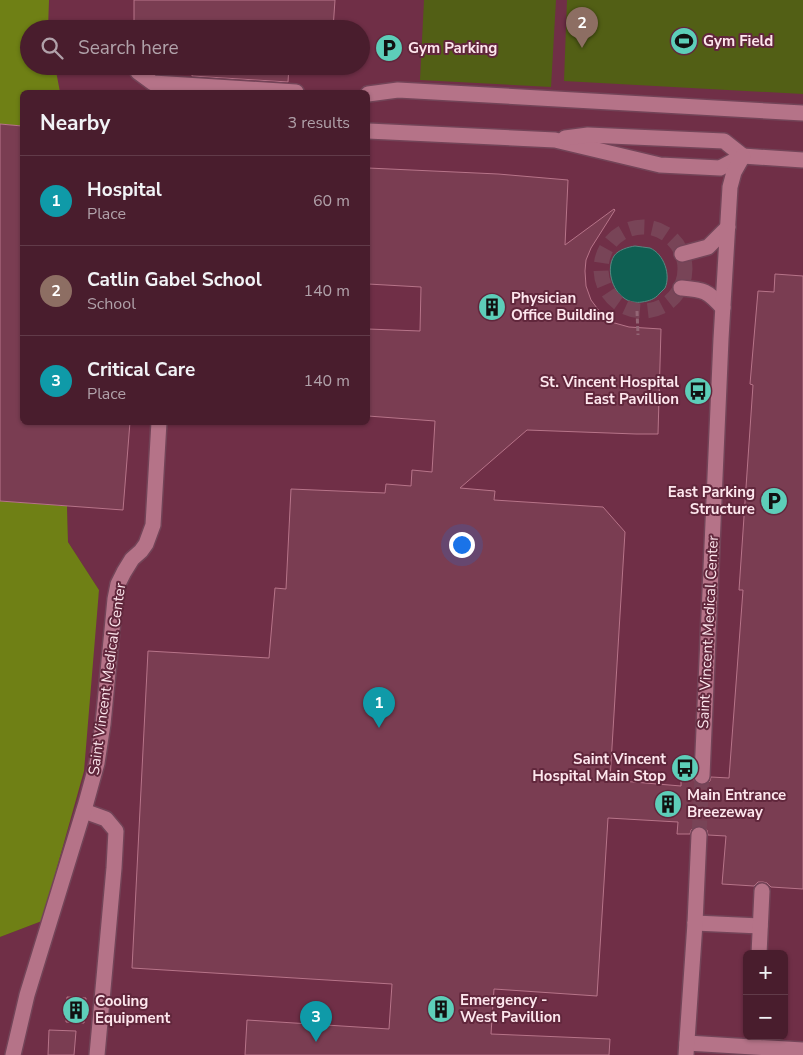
<!DOCTYPE html>
<meta charset="utf-8">
<style>
body{margin:0;font-family:"Nunito Sans",sans-serif;background:#502635;color:#f1f3f6}
.controls{position:absolute;right:15px;bottom:15px;display:grid;overflow:hidden;border-radius:8px;box-shadow:0 1px 4px #0004}
.controls button{width:45px;height:45px;display:grid;place-items:center;padding:0;border:0;border-bottom:1px solid #613b49;background:#491d2d;color:#f1f3f6;font:25px sans-serif}
.you{position:absolute;left:461px;top:544px;width:18px;height:18px;margin:-12px;border:4px solid #fff;border-radius:50%;background:#1a73e8;box-shadow:0 0 0 8px #1a73e833}
.badge{display:grid;place-items:center;width:32px;height:32px;border-radius:50%;background:#95b2f1;color:#fff;font-size:16px;font-weight:700}
.pin{position:absolute;translate:-50% -41px;filter:drop-shadow(0 1px 2px #0008)}
.pin::after{content:'';position:absolute;top:26px;width:18px;height:15px;background:inherit;clip-path:polygon(0 0,100% 0,50% 100%)}
.list{margin:0;padding:0;list-style:none}
h2{display:flex;justify-content:space-between;align-items:center;height:65px;margin:0;padding:0 20px;font-size:21px}
h2 small{font-size:16px;font-weight:400;color:#b1a2aa}
.list li{display:grid;grid-template-columns:32px 1fr auto;gap:15px;align-items:center;box-sizing:border-box;height:90px;padding:0 20px;border-top:1px solid #613b49}
.list b{display:block;font-size:19px;white-space:nowrap}
.list p{margin:0;font-size:16px;white-space:nowrap;color:#b1a2aa}
.list em{font-size:16px;font-style:normal;color:#b1a2aa}
.icon{flex:none;width:28px;height:28px;fill:none;stroke:currentColor;stroke-width:2;stroke-linecap:round;stroke-linejoin:round}
.map{position:relative;flex:none;width:803px;height:1055px;overflow:hidden}
.search{position:absolute;background:#491d2d;box-shadow:0 1px 4px #0004;left:20px;top:20px;width:350px;height:55px;display:flex;align-items:center;gap:12px;box-sizing:border-box;padding:0 18px;border-radius:28px;color:#b1a2aa;font-size:19px}
.panel{position:absolute;background:#491d2d;box-shadow:0 1px 4px #0004;left:20px;top:90px;width:350px;height:335px;border-radius:8px}
.map>svg:first-child{display:block}
</style>
<div class="map">
<svg width="803" height="1055" viewBox="0 0 803 1055">
<rect width="100%" height="100%" fill="#61273c"/>
<path fill="#702f47" fill-rule="evenodd" d="M0,0H803V1055H0V937L42,921L99,590L68,542L67,506L0,501V124L22,126V422H368V92H60L0,88ZM29,29H361V66H29ZM747,954H784V1036H747Z"/>
<g fill="#525f15">
<polygon points="424,0 556,0 551,87 420,80"/>
<polygon points="567,0 803,0 803,94 564,81"/>
</g>
<g fill="#6f8015">
<polygon points="0,0 49,0 48,29 29,29 29,66 55,66 60,92 22,92 22,126 0,124"/>
<polygon points="0,501 67,506 68,542 99,590 84,771 42,921 0,937"/>
</g>
<path fill="#0f6053" stroke="#568881" d="M635,246C640,247 645,247 650,248C664,254 671,275 665,288C663,290 661,292 659,294C655,299 649,301 642,302C636,303 629,302 624,298C612,290 606,269 614,256C618,250 628,247 635,246Z"/>
<g fill="#7a3d52" stroke="#b77489">
<polygon points="134,0 335,0 333,29 152,29 152,22 134,21"/>
<polygon points="192,66 289,66 288,82 192,76"/>
<polygon points="0,124 22,126 22,422 130,422 123,510 0,501"/>
<polygon points="368,168 498,174 568,180 565,245 614,209 615,210 591,248 586,260 585,271 586,286 591,300 600,312 611,322 629,327 661,329 658,434 636,434 527,430 460,488 495,491 494,500 603,507 625,532 610,780 681,786 681,776 693,776 694,780 697,784 702,785 707,784 710,781 711,777 729,778 743,590 739,590 753,385 750,384 758,291 774,292 775,274 803,276 803,889 771,887 767,883 763,882 758,882 754,886 722,884 726,836 708,835 707,830 704,827 699,826 694,827 691,830 690,834 677,834 678,822 608,818 597,996 494,989 491,1034 610,1039 609,1055 245,1055 247,1020 389,1029 392,984 132,968 148,651 269,658 275,588 286,589 291,489 385,493 386,484 411,486 412,470 432,472 435,421 368,416 368,329 420,331 421,287 368,284"/>
<polygon points="67,997 86,998 84,1023 66,1022"/>
<polygon points="49,1030 76,1031 74,1055 48,1055"/>
</g>
<g fill="none" stroke-linecap="round" stroke-linejoin="round">
<g stroke="#784457" stroke-width="15" stroke-dasharray="15 8" stroke-linecap="butt">
<circle cx="643" cy="269" r="42"/>
<polyline points="699,835 702,776"/>
</g>
<g stroke="#734458" stroke-width="18">
<g id="minor">
<polyline points="135,66 138,72 153,83 296,92"/>
<polyline points="368,94 398,90 803,113"/>
<polyline points="368,131 555,140 660,165 720,168 743,156 803,160"/>
<polyline points="565,138 588,135 724,141 743,156"/>
<polyline points="682,254 708,247 728,227"/>
<path d="M681,288C704,290 707,290 723,308"/>
<polyline points="702,776 721,339 730,187 734,172 743,156"/>
<polyline points="84,811 106,819 116,831 114,868 97,1055"/>
<polyline points="695,923 760,926"/>
<polyline points="759,954 762,891"/>
<polyline points="687,1043 803,1050"/>
<polyline points="13,1055 27,995 86,803 97,763 103,724 115,599 118,584 124,572 132,559 141,551 146,544 153,525 159,422"/>
<polyline points="686,1055 695,923 699,835"/>
</g>
</g>
<polyline stroke="#936575" stroke-width="3" stroke-dasharray="5 2.5" stroke-linecap="butt" points="637,311 638,335"/>
<use href="#minor" stroke="#b57388" stroke-width="15"/>
</g>
<defs>
<g id="stadium-disc" transform="scale(1.4375)"><circle r="9.5" fill="#5dceb9" stroke="#61273c"/><path d="M0-5a6.5 5 0 1 0 0 10a6.5 5 0 1 0 0-10ZM-3.5-1.8h7v3.6h-7Z" fill="#111"/></g>
<g id="parking-disc" transform="scale(1.4375)"><circle r="9.5" fill="#5dceb9" stroke="#61273c"/><path d="M-3.5-5.5H1a3.5 3.5 0 0 1 0 7H-1V5.5H-3.5ZM-1-3.4V-.6H.8a1.4 1.4 0 0 0 0-2.8Z" fill="#111"/></g>
<g id="building-disc" transform="scale(1.4375)"><circle r="9.5" fill="#5dceb9" stroke="#61273c"/><path d="M-4-6H4V6H1V3H-1V6H-4ZM-2.5-4.3h1.7v1.8h-1.7ZM.8-4.3h1.7v1.8H.8ZM-2.5-1h1.7V.8h-1.7ZM.8-1h1.7V.8H.8Z" fill="#111"/></g>
<g id="bus-disc" transform="scale(1.4375)"><circle r="9.5" fill="#5dceb9" stroke="#61273c"/><path d="M-5-6H5V4H4V6H2V4H-2V6H-4V4H-5ZM-3.5-4V0h7V-4ZM-3.5 1.2v1.5H-2V1.2ZM2 1.2v1.5H3.5V1.2Z" fill="#111"/></g>
</defs>
<g fill-rule="evenodd">
<use href="#stadium-disc" x="684" y="41"/>
<use href="#parking-disc" x="389" y="48"/>
<use href="#building-disc" x="492" y="307"/>
<use href="#bus-disc" x="698" y="391"/>
<use href="#parking-disc" x="774" y="501"/>
<use href="#bus-disc" x="685" y="768"/>
<use href="#building-disc" x="668" y="804"/>
<use href="#building-disc" x="441" y="1009"/>
<use href="#building-disc" x="76" y="1010"/>
</g>
<g text-anchor="middle" stroke-width="4" stroke-linejoin="round" paint-order="stroke">
<g font-size="15" font-weight="bold" fill="#fde6ed" stroke="#61273c" text-anchor="start">
<text x="703" y="46">Gym Field</text>
<text x="408" y="53">Gym Parking</text>
<text x="511" y="303">Physician<tspan x="511" dy="17">Office Building</tspan></text>
<text x="679" y="387" text-anchor="end">St. Vincent Hospital<tspan x="679" dy="17">East Pavillion</tspan></text>
<text x="755" y="497" text-anchor="end">East Parking<tspan x="755" dy="17">Structure</tspan></text>
<text x="666" y="764" text-anchor="end">Saint Vincent<tspan x="666" dy="17">Hospital Main Stop</tspan></text>
<text x="687" y="800">Main Entrance<tspan x="687" dy="17">Breezeway</tspan></text>
<text x="460" y="1005">Emergency -<tspan x="460" dy="17">West Pavillion</tspan></text>
<text x="95" y="1006">Cooling<tspan x="95" dy="17">Equipment</tspan></text>
</g>
<g font-size="15" fill="#fde6ed" stroke="#61273c">
<text transform="translate(708 632) rotate(-87)" y="5">Saint Vincent Medical Center</text>
<text transform="translate(107 679) rotate(-82)" y="5">Saint Vincent Medical Center</text>
</g>
</g>
</svg>
<div class="controls">
<button>+</button>
<button>−</button>
</div>
<div class="you"></div>
<div class="pin badge" style="left:379px;top:728px;background:#0f9aa8">1</div>
<div class="pin badge" style="left:582px;top:48px;background:#8d6e63">2</div>
<div class="pin badge" style="left:316px;top:1042px;background:#0f9aa8">3</div>
<div class="search"><svg class="icon" aria-label="search" viewBox="0 0 24 24"><circle cx="10" cy="10" r="6"/><path d="M15 15l6 6"/></svg>Search here</div>
<section class="panel">
<h2>Nearby<small>3 results</small></h2>
<ul class="list">
<li><span class="badge" style="background:#0f9aa8">1</span><div><b>Hospital</b><p>Place</p></div><em>60 m</em></li>
<li><span class="badge" style="background:#8d6e63">2</span><div><b>Catlin Gabel School</b><p>School</p></div><em>140 m</em></li>
<li><span class="badge" style="background:#0f9aa8">3</span><div><b>Critical Care</b><p>Place</p></div><em>140 m</em></li>
</ul>
</section>
</div>
